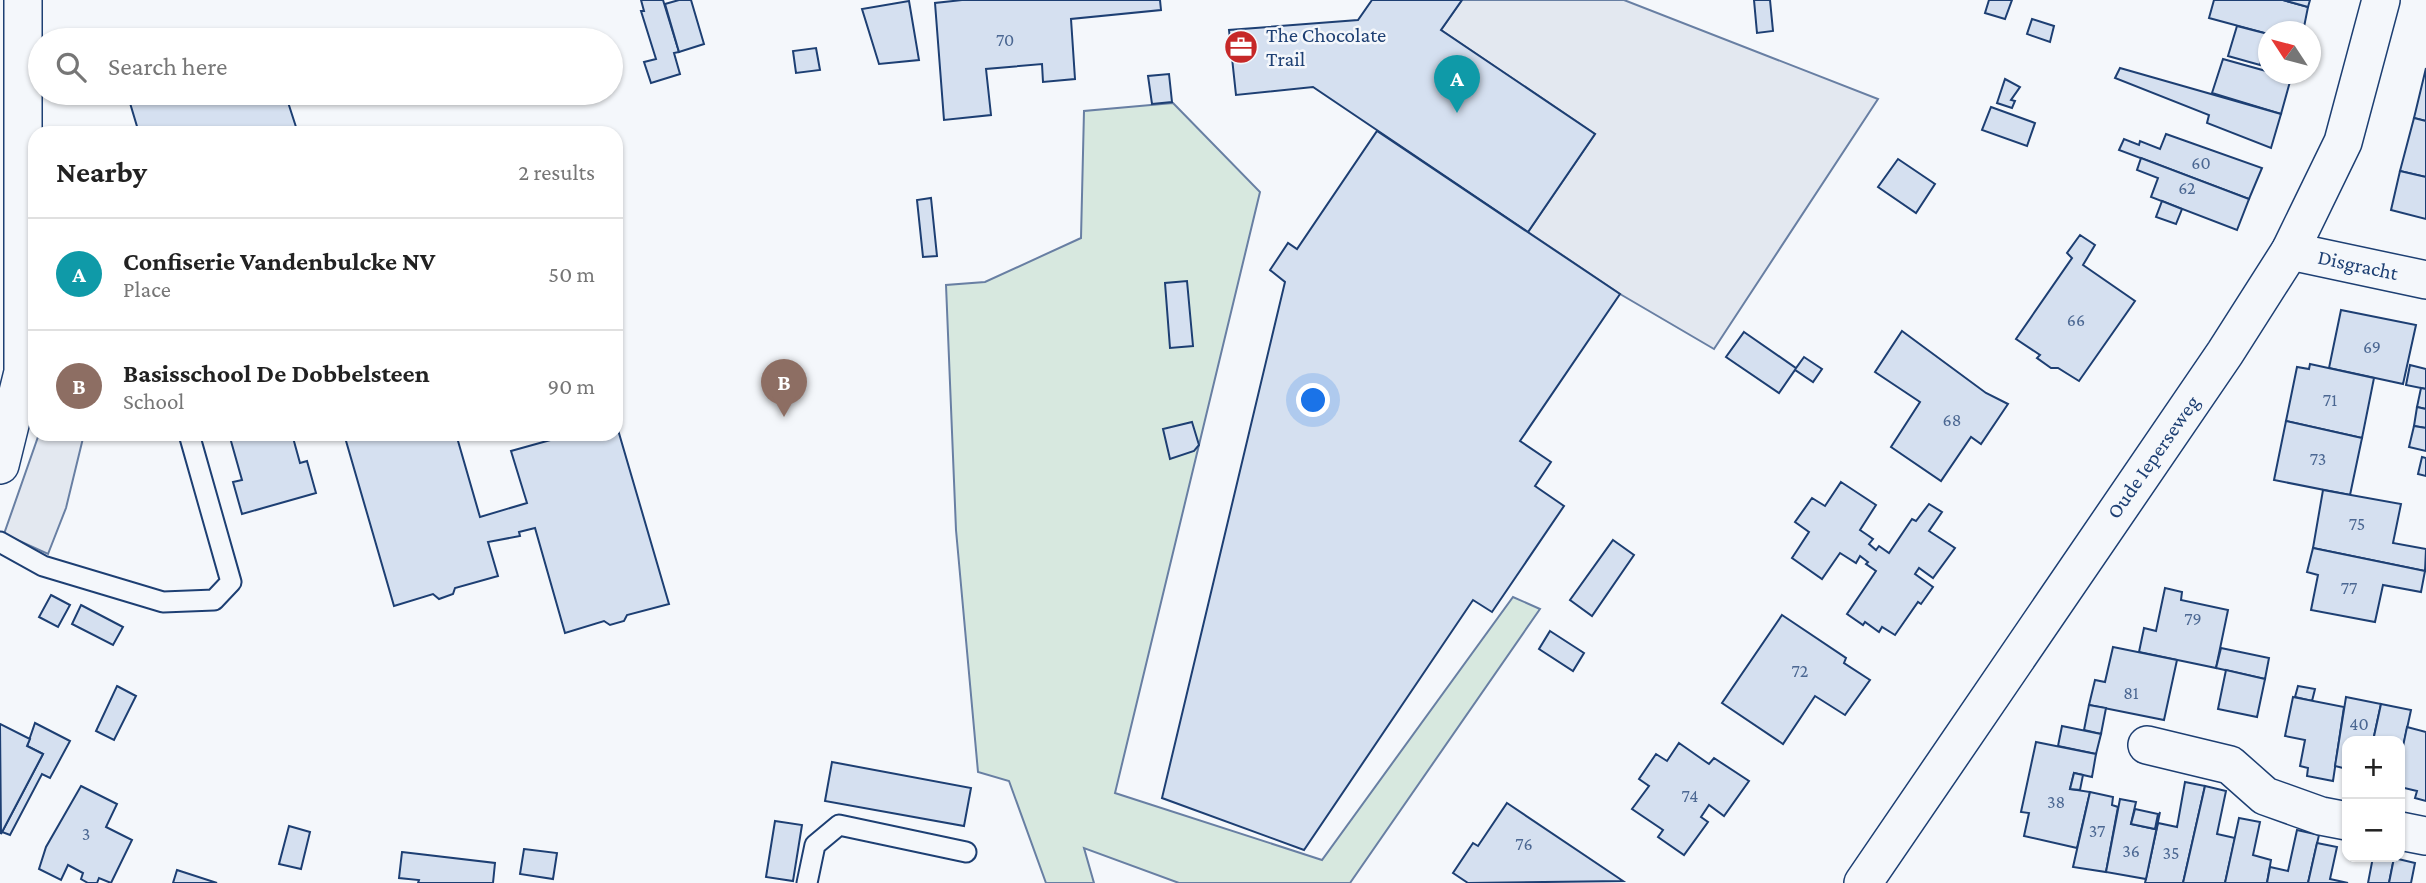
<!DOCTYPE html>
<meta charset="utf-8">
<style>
body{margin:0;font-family:"Crimson Pro",serif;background:#f6f6f6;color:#222}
.controls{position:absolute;right:21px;bottom:21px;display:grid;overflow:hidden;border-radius:14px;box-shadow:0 2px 5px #0004}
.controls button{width:63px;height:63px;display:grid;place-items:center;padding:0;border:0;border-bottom:2px solid #e0e0e0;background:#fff;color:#222;font:35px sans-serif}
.compass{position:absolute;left:2258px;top:21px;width:63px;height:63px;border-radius:50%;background:#fff;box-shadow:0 2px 5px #0004;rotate:306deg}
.you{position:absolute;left:1314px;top:401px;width:24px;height:24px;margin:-18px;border:5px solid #fff;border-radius:50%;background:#1a73e8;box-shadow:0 0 0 10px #1a73e833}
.badge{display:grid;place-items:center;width:46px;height:46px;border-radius:50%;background:#7c3aed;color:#fff;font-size:23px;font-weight:700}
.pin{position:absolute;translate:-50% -58px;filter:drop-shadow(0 2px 4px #0008)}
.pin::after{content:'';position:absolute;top:37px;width:24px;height:21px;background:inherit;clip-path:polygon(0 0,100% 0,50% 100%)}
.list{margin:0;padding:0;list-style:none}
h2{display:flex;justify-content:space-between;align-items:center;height:91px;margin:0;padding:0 28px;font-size:30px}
h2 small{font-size:23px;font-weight:400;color:#767676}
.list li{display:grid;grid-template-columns:46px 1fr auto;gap:21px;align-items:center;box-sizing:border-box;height:112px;padding:0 28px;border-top:2px solid #e0e0e0}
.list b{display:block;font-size:26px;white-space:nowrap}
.list p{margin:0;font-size:23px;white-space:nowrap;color:#767676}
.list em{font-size:23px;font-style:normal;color:#767676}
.icon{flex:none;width:38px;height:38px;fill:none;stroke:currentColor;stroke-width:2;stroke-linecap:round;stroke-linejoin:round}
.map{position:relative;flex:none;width:2426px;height:883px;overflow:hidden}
.search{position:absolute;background:#fff;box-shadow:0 2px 5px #0004;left:28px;top:28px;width:595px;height:77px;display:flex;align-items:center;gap:18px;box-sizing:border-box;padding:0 24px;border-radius:38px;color:#767676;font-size:26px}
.panel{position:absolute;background:#fff;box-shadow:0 2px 5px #0004;left:28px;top:126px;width:595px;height:315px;border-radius:21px}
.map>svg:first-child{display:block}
</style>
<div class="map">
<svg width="2426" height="883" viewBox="0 0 2426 883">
<rect width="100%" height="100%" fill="#f4f7fb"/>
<polygon fill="#d7e8df" stroke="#687fa3" stroke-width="2" points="1173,103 1260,192 1115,793 1322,860 1513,597 1540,609 1350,883 1179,883 1084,848 1094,883 1046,883 1009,781 978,772 956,530 946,285 985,282 1081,238 1084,111"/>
<g fill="#e3e8f0" stroke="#687fa3" stroke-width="2">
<polygon points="1462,0 1624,0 1878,99 1714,349 1620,294 1528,232 1595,134 1441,30"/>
<polygon points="39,434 84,434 66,508 48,554 4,534"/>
</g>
<g fill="#d5e0f0" stroke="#1d3f73" stroke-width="2">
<polygon points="641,0 663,0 679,52 674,53 680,74 651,83 644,62 656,59 641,11 644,11"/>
<polygon points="679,0 691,0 704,44 679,52 665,4"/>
<polygon points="962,0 1160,0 1161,10 1071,19 1075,79 1043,82 1042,64 986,69 991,115 944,120 935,3"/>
<polygon points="1372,0 1462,0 1441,30 1595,134 1528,232 1313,87 1236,95 1229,30 1358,20"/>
<polygon points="1754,0 1770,0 1773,31 1757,33"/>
<polygon points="1989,0 2012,0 2005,19 1985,13"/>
<polygon points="2214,0 2283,0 2308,7 2303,32 2268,34 2209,18"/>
<polygon points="2283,0 2310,0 2308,7"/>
<polygon points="909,1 919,60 879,64 862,9"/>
<polygon points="2032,19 2054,26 2050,42 2027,34"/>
<polygon points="2237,26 2268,34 2260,65 2228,56"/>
<polygon points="816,48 820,70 796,73 793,51"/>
<polygon points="2223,59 2291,78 2281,114 2212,93"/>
<polygon points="2120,68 2281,114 2271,148 2207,123 2209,115 2115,78"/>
<polygon points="2426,68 2426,121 2414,118"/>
<polygon points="1169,74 1172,102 1152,104 1148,76"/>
<polygon points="2005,79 2020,87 2011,100 2015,101 2012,108 1997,103"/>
<polygon points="127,93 285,93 297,130 287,133 139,133"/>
<polygon points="1991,107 2035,123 2027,146 1982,130"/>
<polygon points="2414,118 2426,121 2426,177 2400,171"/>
<polygon points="1377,131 1620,294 1520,441 1551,462 1535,486 1564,506 1492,612 1473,600 1304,850 1162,798 1285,282 1270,270 1288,243 1297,249"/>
<polygon points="2166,134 2262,168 2249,199 2119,150 2124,139 2139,145 2140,141 2160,149"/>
<polygon points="2141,158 2249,199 2237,230 2151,197 2158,178 2137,170"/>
<polygon points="1898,159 1935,184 1916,213 1878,187"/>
<polygon points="2400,171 2426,177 2426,219 2391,210"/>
<polygon points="931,198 937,256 923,257 917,200"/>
<polygon points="2162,201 2182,209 2176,224 2156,217"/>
<polygon points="2080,235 2095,245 2083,265 2135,301 2079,381 2058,368 2051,368 2037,358 2040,355 2016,339 2072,258 2067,253"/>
<polygon points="1187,281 1193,346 1170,348 1165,283"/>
<polygon points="2341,310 2416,325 2403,384 2329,368"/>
<polygon points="1902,331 1986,393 2008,404 1981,444 1971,437 1941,481 1891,447 1920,402 1875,372"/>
<polygon points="1744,332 1796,368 1804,357 1822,369 1813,382 1795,370 1779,393 1726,357"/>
<polygon points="2310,364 2374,378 2362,438 2286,421 2297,367 2309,369"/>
<polygon points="2410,365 2426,369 2426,389 2406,385"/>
<polygon points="2421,388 2426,389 2426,409 2417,407"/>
<polygon points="2417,407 2426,409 2426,428 2414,426"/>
<polygon points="2286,421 2362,438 2350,495 2274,480"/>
<polygon points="1192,422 1199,445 1194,451 1170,459 1163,429"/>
<polygon points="616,423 669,604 627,615 624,621 610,625 604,621 565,633 535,528 519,532 520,536 488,542 498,576 455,588 453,594 439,599 433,594 394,606 344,434 456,434 480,517 527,503 511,451 572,434 616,434"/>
<polygon points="2414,426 2426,428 2426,451 2409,447"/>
<polygon points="229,434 292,434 300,463 307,461 316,493 242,514 233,482 242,480"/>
<polygon points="2422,457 2426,458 2426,476 2418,474"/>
<polygon points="1841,482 1876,505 1860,530 1873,539 1869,544 1876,550 1879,546 1889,553 1912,519 1916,521 1929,504 1942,512 1929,531 1955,548 1933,578 1919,568 1915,574 1933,587 1921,604 1918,602 1895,635 1882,627 1879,632 1865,622 1863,625 1847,614 1876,571 1866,564 1868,562 1860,556 1856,563 1840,553 1822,579 1792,558 1809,532 1795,522 1812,498 1825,506"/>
<polygon points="2323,490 2401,504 2393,543 2426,549 2425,571 2313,548"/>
<polygon points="1613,540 1634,555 1592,616 1570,600"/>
<polygon points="2313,548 2425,571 2421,592 2383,585 2375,622 2311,610 2318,575 2307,572"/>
<polygon points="2165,588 2182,592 2181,600 2228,610 2216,668 2139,652 2144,628 2156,631"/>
<polygon points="51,595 70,605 58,627 39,617"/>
<polygon points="81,605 123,627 113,645 72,624"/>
<polygon points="1782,615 1846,658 1844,663 1870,680 1845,715 1815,696 1783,744 1722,703"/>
<polygon points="1550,631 1584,653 1573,671 1539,649"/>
<polygon points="2113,647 2177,660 2164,720 2089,705 2095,680 2105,682"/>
<polygon points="2221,648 2269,658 2265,679 2216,668"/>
<polygon points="2226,670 2265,679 2257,717 2218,709"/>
<polygon points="117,686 136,696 114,740 96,731"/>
<polygon points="2298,686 2315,689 2312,701 2295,697"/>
<polygon points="2293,697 2344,707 2333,781 2307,776 2308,768 2300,766 2305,740 2285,736"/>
<polygon points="2346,697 2381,704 2373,741 2347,741 2347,769 2335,766"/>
<polygon points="2381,704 2411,710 2400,761 2400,741 2373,741"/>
<polygon points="2089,705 2106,708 2101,734 2084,730"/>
<polygon points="35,723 70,741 50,778 42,774 10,835 2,832 43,754 27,746"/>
<polygon points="0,724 30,739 27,746 43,754 1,834"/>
<polygon points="2062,726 2101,734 2096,754 2058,746"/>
<polygon points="2407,727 2426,732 2426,801 2415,798 2417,791 2400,787 2400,761"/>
<polygon points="2036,742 2096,754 2092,777 2074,773 2070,789 2090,792 2077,848 2024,836 2029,813 2021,812"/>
<polygon points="1679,743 1709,764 1714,758 1749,781 1724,816 1709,805 1701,817 1708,822 1684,855 1658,837 1663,830 1632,809 1649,786 1639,779 1656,754 1667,761"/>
<polygon points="832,762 971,788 964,826 825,801"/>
<polygon points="2074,773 2083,775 2080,790 2070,789"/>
<polygon points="2185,782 2205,786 2183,883 2145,883 2158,823 2177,827"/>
<polygon points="81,786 117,804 106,827 132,840 111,883 99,878 97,883 88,883 81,879 83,873 68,865 61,880 39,869 46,847"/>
<polygon points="2205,786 2226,791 2217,834 2235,838 2225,883 2183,883"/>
<polygon points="2090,792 2113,797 2112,805 2118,807 2106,872 2073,867"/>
<polygon points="2120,799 2136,802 2131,824 2155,829 2160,812 2146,879 2106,872"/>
<polygon points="1507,803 1623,881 1468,883 1453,873 1473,843 1478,846"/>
<polygon points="2135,809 2158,814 2155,829 2131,824"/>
<polygon points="2239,818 2260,822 2253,855 2271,860 2267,883 2225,883"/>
<polygon points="775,821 802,825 793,881 766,877"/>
<polygon points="289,826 310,832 301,869 279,864"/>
<polygon points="2297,830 2319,835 2308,883 2267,883 2270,867 2288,871"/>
<polygon points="2317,843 2337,847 2330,879 2348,883 2308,883"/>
<polygon points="524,849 557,853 553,879 520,874"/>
<polygon points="402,852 495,863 493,883 418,883 419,880 399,878"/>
<polygon points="2373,857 2394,858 2389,883 2368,883"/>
<polygon points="2394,858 2415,863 2411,883 2389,883"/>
<polygon points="177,870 217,883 173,883"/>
</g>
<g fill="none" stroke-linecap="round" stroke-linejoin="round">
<g stroke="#1d3f73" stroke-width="23">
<g id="service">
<polyline points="0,542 43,566 163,602 214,600 231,582 189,434"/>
<polyline points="807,883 815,845 839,825 966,852"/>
</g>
</g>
<g stroke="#1d3f73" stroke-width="40">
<g id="minor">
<polyline points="2290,251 2426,280"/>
<polyline points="0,465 23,372 23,0"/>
<polyline points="2147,745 2230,765 2265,796 2321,816 2347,821"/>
<polyline points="2400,831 2426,836"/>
<polyline points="1863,883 2225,353 2290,251 2343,142 2381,0"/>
</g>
</g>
<use href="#service" stroke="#f4f7fb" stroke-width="19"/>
<use href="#minor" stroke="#f4f7fb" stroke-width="37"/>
</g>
<defs>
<g id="office-disc" transform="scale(1.75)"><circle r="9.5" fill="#c62828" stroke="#f4f7fb"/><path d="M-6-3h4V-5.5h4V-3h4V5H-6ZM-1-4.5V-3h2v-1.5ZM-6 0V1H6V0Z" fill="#fff"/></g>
</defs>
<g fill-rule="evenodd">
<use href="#office-disc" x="1241" y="47"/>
</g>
<g text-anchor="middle" stroke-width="5" stroke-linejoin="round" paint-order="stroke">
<g font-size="18" fill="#4b6792">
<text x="1005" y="46">70</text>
<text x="2201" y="169">60</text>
<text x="2187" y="194">62</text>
<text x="2076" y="326">66</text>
<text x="2372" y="353">69</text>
<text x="2330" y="406">71</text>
<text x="1952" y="426">68</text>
<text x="2318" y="465">73</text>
<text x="2357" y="530">75</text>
<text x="2349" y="594">77</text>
<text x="2193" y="625">79</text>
<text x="1800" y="677">72</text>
<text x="2131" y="699">81</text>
<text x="2359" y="730">40</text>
<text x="1690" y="802">74</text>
<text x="2056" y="808">38</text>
<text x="2097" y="837">37</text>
<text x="86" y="840">3</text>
<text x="1524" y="850">76</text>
<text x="2131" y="857">36</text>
<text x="2171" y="859">35</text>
</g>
<g font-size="21" fill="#1d3f73" stroke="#f4f7fb" text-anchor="start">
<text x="1266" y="42">The Chocolate<tspan x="1266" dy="24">Trail</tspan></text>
</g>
<g font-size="21" fill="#1d3f73" stroke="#f4f7fb">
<text transform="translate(2358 265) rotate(12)" y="7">Disgracht</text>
<text transform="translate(2153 457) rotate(-55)" y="7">Oude Ieperseweg</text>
</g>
</g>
</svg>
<div class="controls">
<button>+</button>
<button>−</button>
</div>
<svg class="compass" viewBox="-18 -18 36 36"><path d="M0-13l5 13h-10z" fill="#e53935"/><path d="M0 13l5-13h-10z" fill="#767676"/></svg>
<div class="you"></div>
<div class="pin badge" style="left:1457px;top:113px;background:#0f9aa8">A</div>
<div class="pin badge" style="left:784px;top:417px;background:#8d6e63">B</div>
<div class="search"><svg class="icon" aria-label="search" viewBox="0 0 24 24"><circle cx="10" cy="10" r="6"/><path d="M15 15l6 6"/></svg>Search here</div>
<section class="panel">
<h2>Nearby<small>2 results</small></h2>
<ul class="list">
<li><span class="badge" style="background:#0f9aa8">A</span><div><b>Confiserie Vandenbulcke NV</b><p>Place</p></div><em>50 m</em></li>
<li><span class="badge" style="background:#8d6e63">B</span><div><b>Basisschool De Dobbelsteen</b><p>School</p></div><em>90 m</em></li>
</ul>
</section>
</div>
